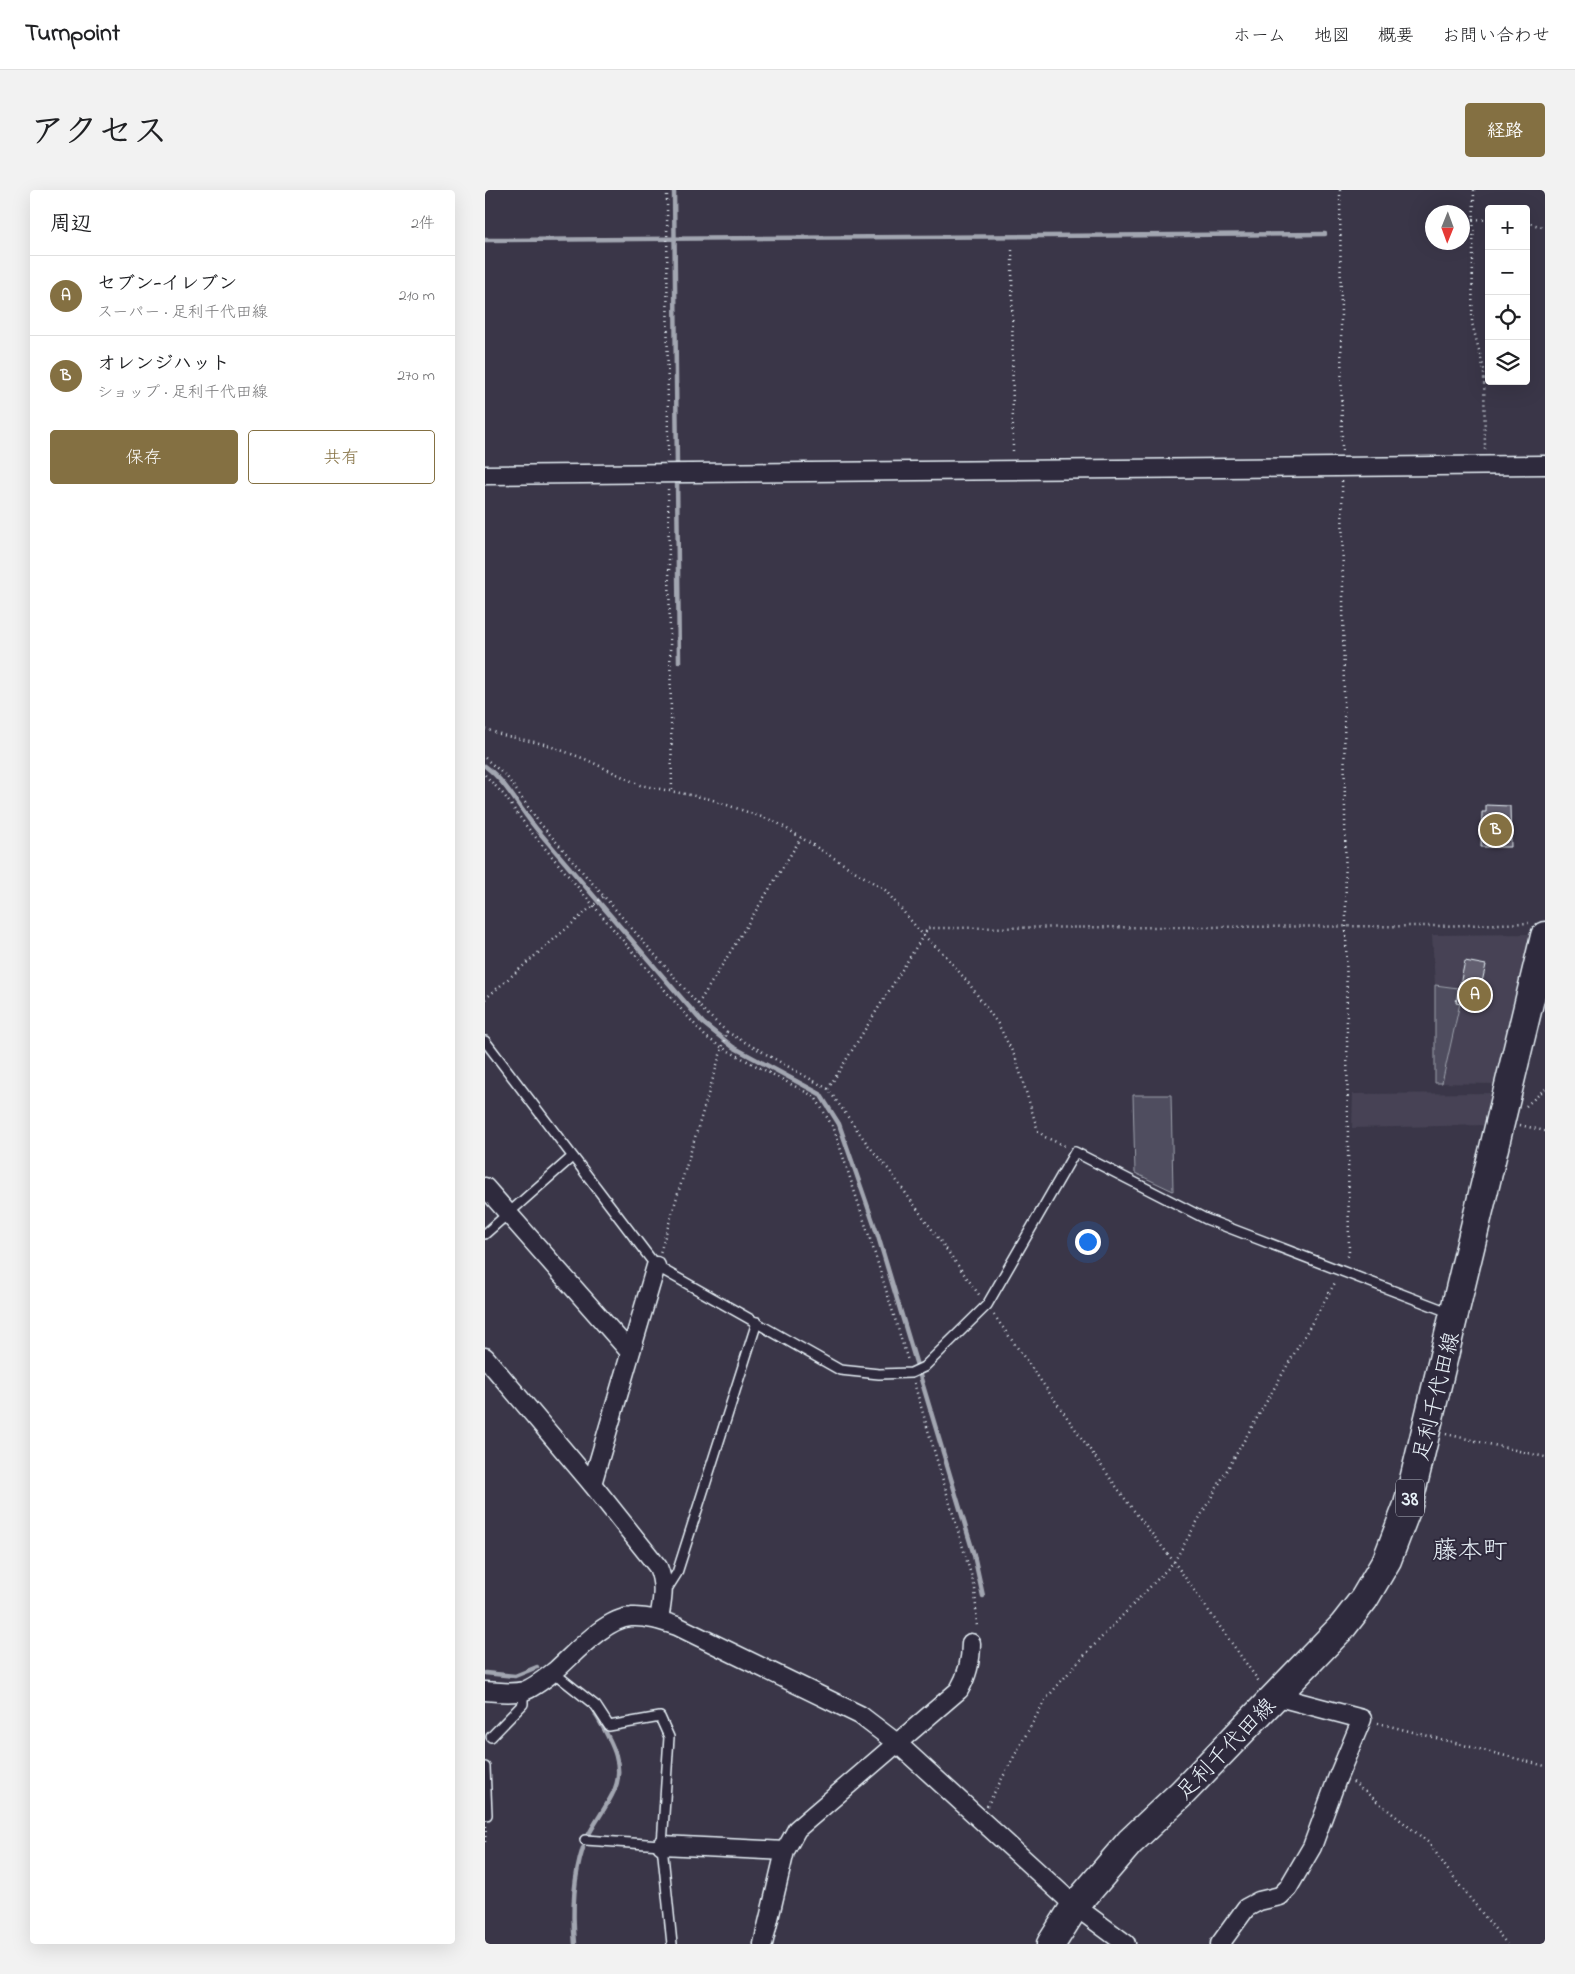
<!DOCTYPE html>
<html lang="ja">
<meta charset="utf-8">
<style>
body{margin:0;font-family:"Indie Flower","Klee One",sans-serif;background:#f2f2f2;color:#202124}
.controls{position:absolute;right:15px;top:15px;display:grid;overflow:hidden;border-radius:5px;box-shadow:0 5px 20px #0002}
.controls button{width:45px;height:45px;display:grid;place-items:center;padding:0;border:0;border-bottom:1px solid #e0e0e0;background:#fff;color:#202124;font:25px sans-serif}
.compass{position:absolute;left:940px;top:15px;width:45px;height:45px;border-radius:50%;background:#fff;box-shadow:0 5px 20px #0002;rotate:181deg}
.you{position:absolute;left:602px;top:1051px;width:18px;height:18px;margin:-12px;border:4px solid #fff;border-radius:50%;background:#1a73e8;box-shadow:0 0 0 8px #1a73e833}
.badge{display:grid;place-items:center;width:32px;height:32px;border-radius:50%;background:#847042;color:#fff;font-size:16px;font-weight:700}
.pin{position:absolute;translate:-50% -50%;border:2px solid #fff;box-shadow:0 1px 5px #0006}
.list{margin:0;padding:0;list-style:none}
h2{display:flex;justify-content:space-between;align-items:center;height:65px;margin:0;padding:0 20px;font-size:21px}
h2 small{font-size:16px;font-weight:400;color:#757577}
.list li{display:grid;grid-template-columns:32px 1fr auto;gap:15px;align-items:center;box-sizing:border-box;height:80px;padding:0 20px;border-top:1px solid #e0e0e0}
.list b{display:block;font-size:19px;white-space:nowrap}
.list p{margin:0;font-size:16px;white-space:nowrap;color:#757577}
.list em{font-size:16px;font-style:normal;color:#757577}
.actions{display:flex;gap:10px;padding:15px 20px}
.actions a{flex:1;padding:11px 0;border:1px solid #847042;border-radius:5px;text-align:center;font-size:18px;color:#847042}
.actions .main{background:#847042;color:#fff}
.icon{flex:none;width:28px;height:28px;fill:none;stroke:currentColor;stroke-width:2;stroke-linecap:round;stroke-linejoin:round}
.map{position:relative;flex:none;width:1060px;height:1754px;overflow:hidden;border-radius:5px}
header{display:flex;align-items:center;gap:30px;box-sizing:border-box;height:70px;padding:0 25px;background:#fff;border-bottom:1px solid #e0e0e0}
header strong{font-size:24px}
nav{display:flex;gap:28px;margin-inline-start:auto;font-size:18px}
.intro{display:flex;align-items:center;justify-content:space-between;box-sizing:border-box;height:120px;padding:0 30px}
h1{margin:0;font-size:35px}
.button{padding:12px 22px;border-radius:5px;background:#847042;color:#fff;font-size:18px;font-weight:700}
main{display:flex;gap:30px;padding:0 30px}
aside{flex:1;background:#fff;border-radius:5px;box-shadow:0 5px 20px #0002}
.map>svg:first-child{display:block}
</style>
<header>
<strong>Turnpoint</strong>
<nav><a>ホーム</a><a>地図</a><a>概要</a><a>お問い合わせ</a></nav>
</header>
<div class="intro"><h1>アクセス</h1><a class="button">経路</a></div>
<main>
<aside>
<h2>周辺<small>2件</small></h2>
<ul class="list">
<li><span class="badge">A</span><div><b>セブン-イレブン</b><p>スーパー · 足利千代田線</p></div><em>210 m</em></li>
<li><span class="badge">B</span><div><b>オレンジハット</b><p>ショップ · 足利千代田線</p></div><em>270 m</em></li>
</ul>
<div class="actions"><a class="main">保存</a><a>共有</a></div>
</aside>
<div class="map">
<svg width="1060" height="1754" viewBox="0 0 1060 1754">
<rect width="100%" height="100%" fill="#3a3648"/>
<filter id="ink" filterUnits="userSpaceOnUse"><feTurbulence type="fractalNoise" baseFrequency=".02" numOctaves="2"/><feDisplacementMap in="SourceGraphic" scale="10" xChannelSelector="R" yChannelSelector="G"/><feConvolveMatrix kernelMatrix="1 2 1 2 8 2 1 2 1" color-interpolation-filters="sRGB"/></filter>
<g filter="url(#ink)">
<g fill="#464354">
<polygon points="1049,744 1013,890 1010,894 950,893 950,795 947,745"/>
<polygon points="1010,903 1002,935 867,938 868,904"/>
</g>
<g fill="#504e5f" stroke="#9ca0ac">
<polygon points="950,795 973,798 971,812 975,813 957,893 950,893"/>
<polygon points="648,905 686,905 688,1001 650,983"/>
</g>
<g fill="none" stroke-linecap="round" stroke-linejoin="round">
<g stroke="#a2a6b1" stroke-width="4.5">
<polyline points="189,0 192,279"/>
<polyline points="0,50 840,44"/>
<polyline points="192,286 194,472"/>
<path d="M0,576C24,594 35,621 55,643C109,707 164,770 218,833L248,857L335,904L354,934L393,1046L489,1365L498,1406"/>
<polyline points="0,1483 30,1486 52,1477"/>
<path d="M103,1646C110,1632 120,1619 127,1605C143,1577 125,1549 111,1525"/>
<path d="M90,1754C87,1722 88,1689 98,1658"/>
</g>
</g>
<g fill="#636171" stroke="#e8f1f8">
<polygon points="1001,615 1025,616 1026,657 996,657 997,622 1001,622"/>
<polygon points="980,771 1001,775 991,817 971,813"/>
</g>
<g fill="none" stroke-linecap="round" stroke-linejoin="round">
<g stroke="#e8f1f8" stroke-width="12">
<g id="lane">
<polyline points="0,851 171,1076 355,1180 394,1184 426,1183 439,1177 502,1115 590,962 721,1029 966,1123"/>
<polyline points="0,1044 87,967"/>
<polyline points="180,1402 192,1383 272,1132"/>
<polyline points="68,1482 111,1516 124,1536 175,1527 184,1547 177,1655 187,1754"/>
<polyline points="6,1547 38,1514 38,1501"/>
<polyline points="0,1577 2,1625"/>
<polyline points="100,1650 177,1655"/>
</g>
</g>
<g stroke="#e8f1f8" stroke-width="21">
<g id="street">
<polyline points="0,285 1060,275"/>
<polyline points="0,997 145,1162"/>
<path d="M0,1167L107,1294L173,1377C181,1396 177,1411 174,1430"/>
<polyline points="107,1294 171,1076"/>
<path d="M0,1501C13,1502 26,1504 39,1501C50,1497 62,1487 71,1480C89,1464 121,1428 146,1427C162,1426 177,1431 192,1436L375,1525L413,1554L590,1716L641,1754"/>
<polyline points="177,1655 300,1661"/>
<path d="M278,1754L300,1661L312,1639L474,1500C483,1485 486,1471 486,1453"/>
<polyline points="735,1754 761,1718 774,1711 795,1706 803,1698 827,1657 852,1589 877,1529 790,1506"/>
</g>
</g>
<g stroke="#e8f1f8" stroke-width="31">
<polyline id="primary" points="566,1754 590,1716 645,1652 697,1603 858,1436 879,1409 902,1370 923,1315 1060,746"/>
</g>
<g stroke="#e8f1f8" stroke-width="2.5" stroke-dasharray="1 4" stroke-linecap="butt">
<polyline points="182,0 183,269"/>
<polyline points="855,0 857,261"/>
<polyline points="989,0 987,133 999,180 1000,261"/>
<polyline points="988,29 1004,30"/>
<polyline points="1041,32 1057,37"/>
<polyline points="527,60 528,264"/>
<polyline points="857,291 864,1064 861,1070"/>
<polyline points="183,299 187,600"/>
<polyline points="0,539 21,546 59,554 100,569 155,595 225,609 291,632 400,700 438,745 460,765 485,795 513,834 531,869 553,941 560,947 580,956"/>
<polyline points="0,568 22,587 53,631 219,821 242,842 175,1063"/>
<polyline points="0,585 19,605 42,637 195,818 221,847 236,857 330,907 349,939 389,1061 423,1171"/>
<polyline points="0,809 119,706"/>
<polyline points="213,814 316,648"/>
<polyline points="242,842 343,899 383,955 404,980 495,1106"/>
<polyline points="343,899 443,738 953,736 1044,733"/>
<polyline points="1041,916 1060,899"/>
<polyline points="1035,935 1060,941"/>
<polyline points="509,1125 643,1313 689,1372 775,1493"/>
<polyline points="429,1193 490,1398 492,1439"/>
<polyline points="961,1244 1060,1267"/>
<polyline points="893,1533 1060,1576"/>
<polyline points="868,1592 944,1653 967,1686 1022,1754"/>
<polyline points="502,1616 560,1510 593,1472 689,1372 851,1091"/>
<polyline points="0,1652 1,1636"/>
</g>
<use href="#lane" stroke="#2f2a3d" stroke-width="9"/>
<use href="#street" stroke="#2f2a3d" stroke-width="18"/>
<use href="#primary" stroke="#2f2a3d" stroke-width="28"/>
</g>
</g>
<g text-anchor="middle" stroke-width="4" stroke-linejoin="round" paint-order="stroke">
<rect fill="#2f2a3d" stroke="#b0b5c0" stroke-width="1" x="911" y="1289.5" width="28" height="37" rx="4"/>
<g font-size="21" font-weight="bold" fill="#e8f1f8">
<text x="925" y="1315">38</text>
</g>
<g font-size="22" fill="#e8f1f8" stroke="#2f2a3d">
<text transform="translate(950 1206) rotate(-76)" y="8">足利千代田線</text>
<text transform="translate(740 1558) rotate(-46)" y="8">足利千代田線</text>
</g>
<g font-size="25" fill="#e8f1f8" stroke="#2f2a3d">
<text x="985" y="1368">藤本町</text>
</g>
</g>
</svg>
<div class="controls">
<button>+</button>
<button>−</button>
<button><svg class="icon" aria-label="locate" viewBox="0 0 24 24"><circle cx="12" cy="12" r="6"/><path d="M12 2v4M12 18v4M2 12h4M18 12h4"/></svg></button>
<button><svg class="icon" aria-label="layers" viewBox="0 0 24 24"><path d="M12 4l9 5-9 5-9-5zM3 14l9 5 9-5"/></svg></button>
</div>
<svg class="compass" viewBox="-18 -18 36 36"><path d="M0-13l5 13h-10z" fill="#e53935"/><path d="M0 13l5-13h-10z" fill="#757577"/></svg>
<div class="you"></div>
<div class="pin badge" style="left:990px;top:805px">A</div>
<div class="pin badge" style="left:1011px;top:640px">B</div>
</div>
</main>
